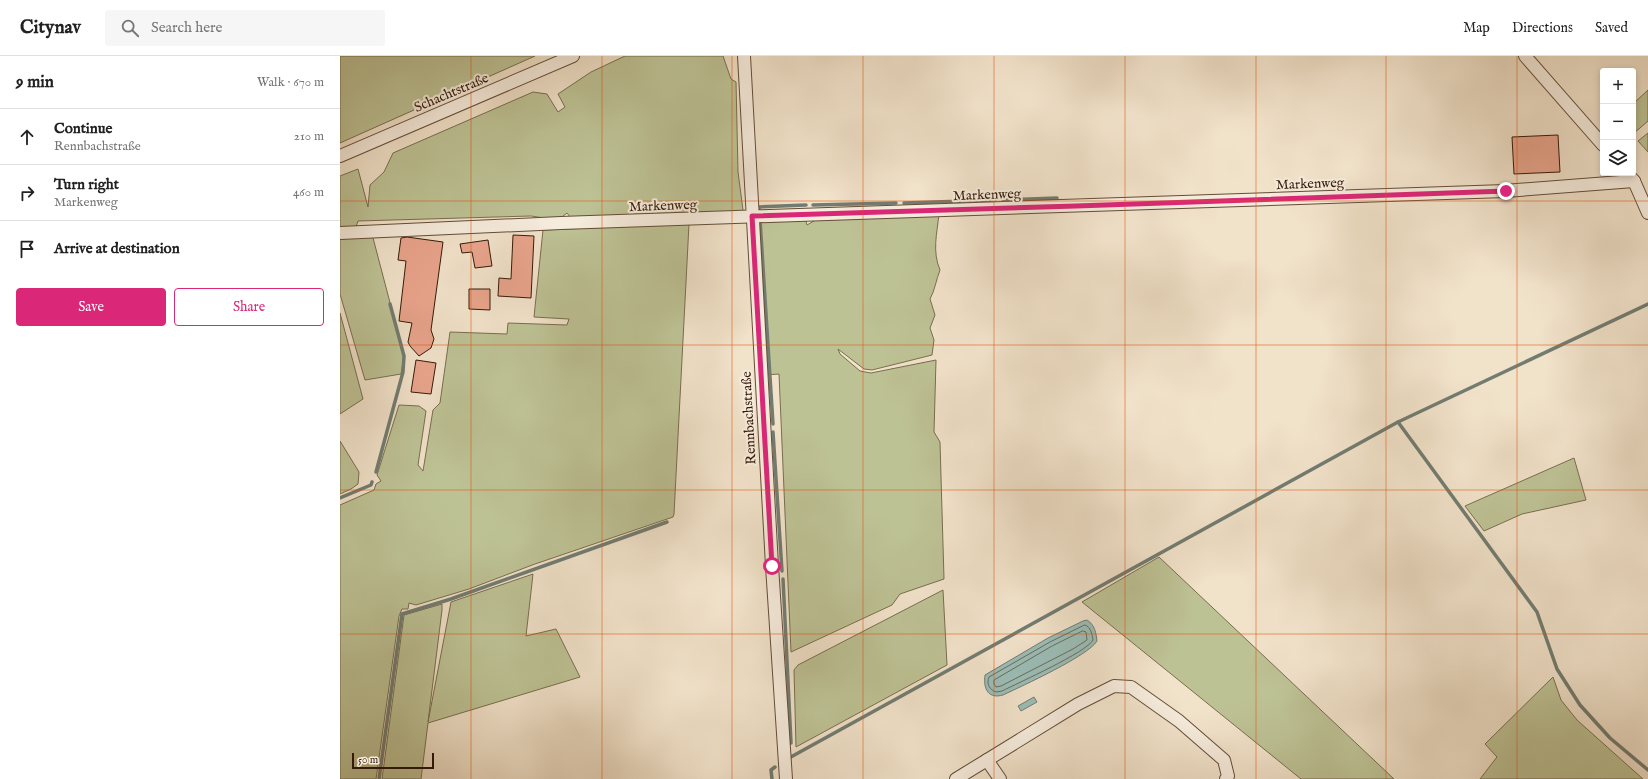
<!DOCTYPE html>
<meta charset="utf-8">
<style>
body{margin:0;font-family:"IM FELL English",serif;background:#f6f6f6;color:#222}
.controls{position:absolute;right:12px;top:12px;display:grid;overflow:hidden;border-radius:4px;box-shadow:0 2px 6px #0003}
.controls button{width:36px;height:36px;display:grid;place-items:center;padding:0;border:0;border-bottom:1px solid #e0e0e0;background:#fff;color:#222;font:20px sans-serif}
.scale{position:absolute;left:12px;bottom:10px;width:82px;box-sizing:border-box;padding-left:4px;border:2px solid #351b07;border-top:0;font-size:11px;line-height:14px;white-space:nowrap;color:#351b07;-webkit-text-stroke:3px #f6ecdd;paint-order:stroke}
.stop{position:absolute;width:12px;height:12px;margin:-9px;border:3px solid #db2777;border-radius:50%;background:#fff}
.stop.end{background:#db2777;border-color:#fff;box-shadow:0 1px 4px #0008}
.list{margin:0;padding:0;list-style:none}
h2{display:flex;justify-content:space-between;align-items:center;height:52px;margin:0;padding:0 16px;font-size:17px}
h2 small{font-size:13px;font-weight:400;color:#767676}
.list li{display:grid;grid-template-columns:26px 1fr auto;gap:12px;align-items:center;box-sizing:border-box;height:56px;padding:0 16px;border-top:1px solid #e0e0e0}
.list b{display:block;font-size:15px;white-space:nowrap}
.list p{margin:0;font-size:13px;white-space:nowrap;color:#767676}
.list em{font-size:13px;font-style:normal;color:#767676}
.actions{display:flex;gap:8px;padding:12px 16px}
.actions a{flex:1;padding:9px 0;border:1px solid #db2777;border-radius:4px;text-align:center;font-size:14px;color:#db2777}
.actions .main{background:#db2777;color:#fff}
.icon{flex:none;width:22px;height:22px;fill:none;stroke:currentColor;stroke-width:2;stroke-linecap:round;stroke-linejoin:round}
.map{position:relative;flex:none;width:1308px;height:723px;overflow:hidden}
header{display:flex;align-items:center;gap:24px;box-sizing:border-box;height:56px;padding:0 20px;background:#fff;border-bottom:1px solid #e0e0e0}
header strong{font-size:19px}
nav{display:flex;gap:22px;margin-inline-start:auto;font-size:14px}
.search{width:280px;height:36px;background:#f6f6f6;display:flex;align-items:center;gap:10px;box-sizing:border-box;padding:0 14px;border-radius:4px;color:#767676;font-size:15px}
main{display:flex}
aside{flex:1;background:#fff}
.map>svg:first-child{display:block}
</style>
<header>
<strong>Citynav</strong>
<div class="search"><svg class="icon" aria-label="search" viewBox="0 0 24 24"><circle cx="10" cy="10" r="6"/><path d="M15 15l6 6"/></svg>Search here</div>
<nav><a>Map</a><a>Directions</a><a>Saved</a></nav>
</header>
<main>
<aside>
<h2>9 min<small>Walk · 670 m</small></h2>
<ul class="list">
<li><svg class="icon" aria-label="ahead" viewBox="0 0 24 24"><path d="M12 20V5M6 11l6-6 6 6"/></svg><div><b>Continue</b><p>Rennbachstraße</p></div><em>210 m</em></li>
<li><svg class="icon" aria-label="right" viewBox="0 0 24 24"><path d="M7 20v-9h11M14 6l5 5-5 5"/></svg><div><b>Turn right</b><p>Markenweg</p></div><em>460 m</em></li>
<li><svg class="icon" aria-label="arrive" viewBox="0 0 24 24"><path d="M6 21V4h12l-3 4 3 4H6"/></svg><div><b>Arrive at destination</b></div></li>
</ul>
<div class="actions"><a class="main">Save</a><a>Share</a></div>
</aside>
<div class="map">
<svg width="1308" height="723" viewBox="0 0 1308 723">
<rect width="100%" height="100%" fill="#f1e2ca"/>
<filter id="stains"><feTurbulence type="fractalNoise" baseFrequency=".005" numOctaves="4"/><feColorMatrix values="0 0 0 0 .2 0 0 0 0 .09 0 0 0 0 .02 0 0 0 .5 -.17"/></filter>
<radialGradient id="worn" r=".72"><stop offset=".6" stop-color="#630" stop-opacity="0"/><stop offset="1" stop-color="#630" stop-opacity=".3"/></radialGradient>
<g fill="#bdc295" stroke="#796e4e">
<polygon points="0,0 195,0 0,87"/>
<polygon points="285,0 383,0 391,23 396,26 398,116 403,154 401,156 231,162 227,157 218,164 191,160 18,165 16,171 0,173 0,120 18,113 28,151 30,129 44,116 53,97 193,36 207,38 218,56 225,51 218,38 251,16"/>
<polygon points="1308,34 1308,65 1293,78 1293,48"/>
<polygon points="1308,77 1308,96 1298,85"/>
<path d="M599,158C597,178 592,195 600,214C596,224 595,234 590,243L595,259L590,272L594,284L592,299L532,314L524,313L498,293L500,298L520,315L531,317L596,304L594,376L600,386L604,523L560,538L552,549L451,596L439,318L425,319L418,164L465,161L467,169L479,162Z"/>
<polygon points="349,168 334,458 333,461 195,508 129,533 76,549 69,547 68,553 62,553 59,560 36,723 0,723 0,449 34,434 36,428 41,425 37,419 59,349 79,350 86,355 78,409 83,415 93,354 100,347 110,276 167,278 168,267 227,269 229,263 194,261 203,174"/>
<polygon points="32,178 64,300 61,318 25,324 0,238 0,179"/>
<polygon points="0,257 23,343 0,358"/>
<polygon points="0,385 19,416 18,428 11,433 0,438"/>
<polygon points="1234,402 1246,444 1182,458 1144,475 1125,450"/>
<polygon points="819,501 1054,723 961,723 742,546"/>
<polygon points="193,518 186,580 216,573 240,621 88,667 81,723 42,723 64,559 102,548 102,554 88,666 111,546"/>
<polygon points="603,534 607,609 456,691 454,614 458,609"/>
<polygon points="1213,621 1221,644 1237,664 1303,723 1140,723 1157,701 1145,688"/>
</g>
<g fill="#9bbdb7" stroke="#727c71">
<path d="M747,564C755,569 756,577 757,585C748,600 682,630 663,639C649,643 643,634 645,619L708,582L743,565Z"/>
<polygon points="694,641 697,646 681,655 678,650"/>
</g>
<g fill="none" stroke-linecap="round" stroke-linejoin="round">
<g stroke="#686c5f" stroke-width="1">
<path d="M745,569C751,571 752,578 753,584C747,596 678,627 662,635L656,636C650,634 646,628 649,621L710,586Z"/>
<polygon points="743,575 746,576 747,584 733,593 661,630 656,631 654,628 654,624 712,590"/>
</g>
<g stroke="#727c71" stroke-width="3.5">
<polyline points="663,144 717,142"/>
<polyline points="564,147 655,144"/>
<polyline points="473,149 556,147"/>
<polyline points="419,153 419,151 466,149"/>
<polyline points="420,164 433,368"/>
<polyline points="1058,366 1197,556 1217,613 1240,649 1270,682 1308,714"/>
<polyline points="433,376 442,515"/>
<polyline points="36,416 63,316 64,300 50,248"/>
<polyline points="0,442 31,429 32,426"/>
<polyline points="443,523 451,687"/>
<polyline points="449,702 1058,366 1308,248"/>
<polyline points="39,723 62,558 111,543 327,466"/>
<polyline points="432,723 431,714 435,711"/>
</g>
</g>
<g fill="#e8a48c" stroke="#351b07">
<polygon points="1218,79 1220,116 1174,118 1172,81"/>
<polygon points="173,179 194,180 191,242 158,240 159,222 171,223"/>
<polygon points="67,181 103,186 91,274 94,283 91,292 79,300 70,290 68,286 72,267 59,265 66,205 58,204 61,182"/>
<polygon points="148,184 152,210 135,212 132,196 122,197 120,188"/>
<polygon points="129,233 150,233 150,254 129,253"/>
<polygon points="76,304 96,307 91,338 71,336"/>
</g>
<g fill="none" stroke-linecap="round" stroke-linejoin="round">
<g stroke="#644d38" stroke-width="14">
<g id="minor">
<polyline points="404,0 432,510 446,723"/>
<polyline points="1185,0 1263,89"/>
<polyline points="0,100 233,0"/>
<polyline points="1287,117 1294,125 1308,157"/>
<polyline points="0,177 221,167 1165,135 1294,125"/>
<polyline points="647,704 738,648 774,630 791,631 839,665 884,704 888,720 886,723"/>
<polyline points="616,723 647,704 660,723"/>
</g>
</g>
<use href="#minor" stroke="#f6ecdd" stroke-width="12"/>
</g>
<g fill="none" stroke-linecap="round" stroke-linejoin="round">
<polyline stroke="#db2777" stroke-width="5" points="432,510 412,160 736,150 1166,135"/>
</g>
<path fill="none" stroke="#df560c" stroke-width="1" stroke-opacity="0.55" d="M131,0V723M262,0V723M392,0V723M523,0V723M654,0V723M785,0V723M916,0V723M1046,0V723M1177,0V723M0,145H1308M0,289H1308M0,434H1308M0,578H1308"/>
<g text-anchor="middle" stroke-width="4" stroke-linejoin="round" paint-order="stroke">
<g font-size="14" fill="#351b07" stroke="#f6ecdd">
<text transform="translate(111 36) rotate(-23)" y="5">Schachtstraße</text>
<text transform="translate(970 127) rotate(-2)" y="5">Markenweg</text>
<text transform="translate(647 138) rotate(-2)" y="5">Markenweg</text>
<text transform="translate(323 149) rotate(-2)" y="5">Markenweg</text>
<text transform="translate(408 362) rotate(-93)" y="5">Rennbachstraße</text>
</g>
</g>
<rect width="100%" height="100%" filter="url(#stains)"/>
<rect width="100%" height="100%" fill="url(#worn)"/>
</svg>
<div class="controls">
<button>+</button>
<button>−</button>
<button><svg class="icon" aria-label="layers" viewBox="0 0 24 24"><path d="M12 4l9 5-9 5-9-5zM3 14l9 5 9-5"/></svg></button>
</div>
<div class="scale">50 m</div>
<div class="stop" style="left:432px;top:510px"></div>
<div class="stop end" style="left:1166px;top:135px"></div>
</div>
</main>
